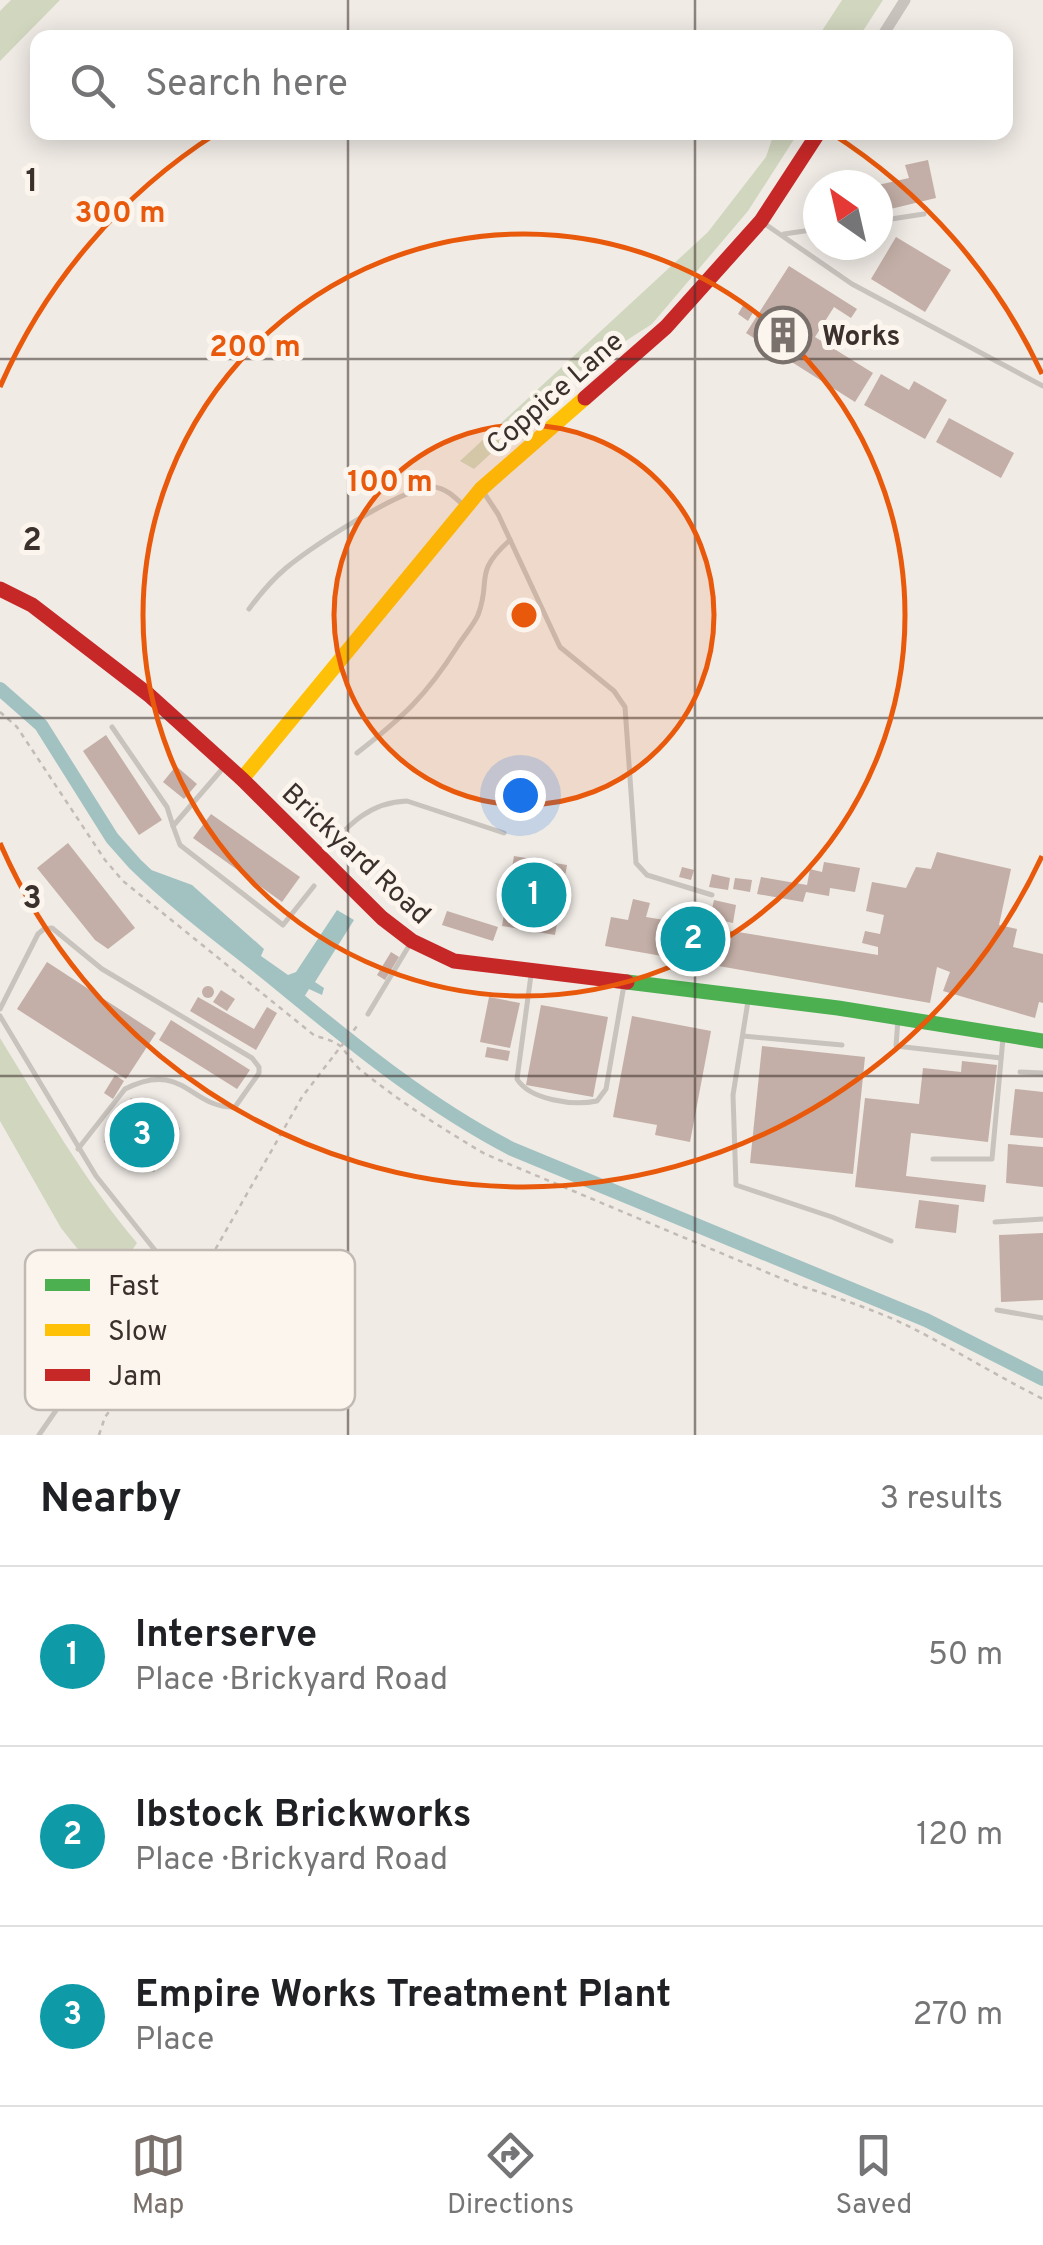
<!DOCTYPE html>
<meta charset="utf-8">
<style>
body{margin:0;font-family:Overpass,sans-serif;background:#f6f6f6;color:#202124}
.compass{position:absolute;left:803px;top:170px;width:90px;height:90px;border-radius:50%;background:#fff;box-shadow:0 5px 25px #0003;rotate:326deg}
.you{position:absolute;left:520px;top:795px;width:35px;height:35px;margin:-25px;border:8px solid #fff;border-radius:50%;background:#1a73e8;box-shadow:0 0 0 15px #1a73e833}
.badge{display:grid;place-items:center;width:65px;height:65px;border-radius:50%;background:#7a716c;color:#fff;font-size:32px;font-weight:700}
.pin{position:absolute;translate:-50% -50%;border:5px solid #fff;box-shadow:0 2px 10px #0006}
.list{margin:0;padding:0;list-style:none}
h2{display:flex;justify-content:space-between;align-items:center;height:130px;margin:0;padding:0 40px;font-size:42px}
h2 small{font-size:32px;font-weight:400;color:#757577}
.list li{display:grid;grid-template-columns:65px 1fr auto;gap:30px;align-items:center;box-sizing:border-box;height:180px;padding:0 40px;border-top:2px solid #e0e0e0}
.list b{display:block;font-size:38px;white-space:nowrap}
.list p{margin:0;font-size:32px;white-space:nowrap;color:#757577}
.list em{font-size:32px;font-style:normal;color:#757577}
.icon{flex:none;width:55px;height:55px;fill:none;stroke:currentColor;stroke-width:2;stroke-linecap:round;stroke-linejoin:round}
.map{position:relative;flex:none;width:1043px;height:1435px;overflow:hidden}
.search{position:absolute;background:#fff;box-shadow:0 5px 25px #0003;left:30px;right:30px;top:30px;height:110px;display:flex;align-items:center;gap:25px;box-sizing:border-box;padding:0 35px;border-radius:20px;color:#757577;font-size:38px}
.sheet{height:670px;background:#fff}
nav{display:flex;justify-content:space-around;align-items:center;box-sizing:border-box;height:140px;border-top:2px solid #e0e0e0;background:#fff;font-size:28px;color:#757577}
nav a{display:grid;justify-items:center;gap:5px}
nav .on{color:#7a716c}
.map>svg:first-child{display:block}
</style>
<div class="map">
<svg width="1043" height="1435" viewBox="0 0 1043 1435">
<rect width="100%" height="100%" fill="#f0ebe5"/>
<g fill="#d1d6bf">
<polygon points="11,0 60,0 0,61 0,11"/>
<polygon points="842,0 883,0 859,37 818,37"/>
<polygon points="774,133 798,133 748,211 652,324 585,367 474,469 460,461 708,232 766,157"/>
<path d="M0,1038C43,1108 84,1180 137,1243L107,1286L61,1228L0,1121Z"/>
</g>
<polygon fill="#a1c2c1" points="135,864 192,885 264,949 261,956 288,975 296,972 337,910 354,920 315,982 324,988 322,995 309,989 301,1002"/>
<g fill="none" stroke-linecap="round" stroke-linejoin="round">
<path stroke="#a1c2c1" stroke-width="14" d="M0,689L41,725L112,838L135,864C177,905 225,940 270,976C347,1039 423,1103 512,1149L926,1320L1043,1379"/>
</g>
<g fill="#c3afa7">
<polygon points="928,160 936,198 878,212 878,185 909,178 905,165"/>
<polygon points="896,237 951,270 925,312 871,279"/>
<polygon points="789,266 857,309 851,318 834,307 815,337 873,373 855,402 746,333"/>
<polygon points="744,304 754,311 748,321 738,314"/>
<polygon points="881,374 909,390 914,381 947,400 925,439 864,405"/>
<polygon points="949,418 1014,453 1001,478 936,442"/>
<polygon points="106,735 162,820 139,835 83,751"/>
<polygon points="176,766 197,784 184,799 163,782"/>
<polygon points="211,814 300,877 282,902 193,838"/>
<polygon points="68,843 135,928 108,949 95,940 37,868"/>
<polygon points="937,852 1011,869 999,925 1017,929 1013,947 1043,954 1043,1003 1039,1002 1035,1018 943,991 950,972 937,967 930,1003 605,946 611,917 628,920 633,899 650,903 646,917 878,955 878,947 862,943 865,931 880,934 884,915 866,911 872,882 906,888 916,867 931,869"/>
<polygon points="514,856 567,865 555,935 502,926"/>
<polygon points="824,862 860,868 855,892 830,888 829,896 806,892 803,902 757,894 761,877 807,885 810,869 822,872"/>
<polygon points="682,867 694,870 691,880 679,877"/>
<polygon points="712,874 730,878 728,890 709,887"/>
<polygon points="735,878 752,880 750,892 733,889"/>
<polygon points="714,900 736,905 733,923 710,918"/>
<polygon points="447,911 498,927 493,941 442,925"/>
<polygon points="391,952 399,957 385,980 377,975"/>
<polygon points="47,962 156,1033 126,1079 17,1009"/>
<circle cx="208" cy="992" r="6"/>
<polygon points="221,990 235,999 227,1011 213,1002"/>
<polygon points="198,997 254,1029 267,1007 277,1013 256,1050 190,1011"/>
<polygon points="489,997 520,1003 510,1048 480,1042"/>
<polygon points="541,1005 608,1017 593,1097 526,1085"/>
<polygon points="632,1016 711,1031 690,1142 655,1135 657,1125 613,1117"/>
<polygon points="171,1020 250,1070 237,1089 159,1040"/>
<polygon points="762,1046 865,1057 853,1174 750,1163"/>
<polygon points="487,1047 510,1051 508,1061 485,1057"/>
<polygon points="962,1061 997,1065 988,1142 911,1133 906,1176 986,1185 984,1202 855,1187 865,1098 919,1104 923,1068 961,1072"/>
<polygon points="115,1075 124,1081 113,1099 104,1093"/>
<polygon points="1015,1089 1043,1092 1043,1138 1010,1135"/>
<polygon points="131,1098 180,1128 154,1172 104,1142"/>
<polygon points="1008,1144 1043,1147 1043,1187 1006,1183"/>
<polygon points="919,1200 959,1205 956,1233 915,1228"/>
<polygon points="1043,1233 1043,1300 1001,1302 999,1235"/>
</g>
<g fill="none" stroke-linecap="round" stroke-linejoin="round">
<g stroke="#c2bbb6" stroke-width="2.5" stroke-dasharray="5 5" stroke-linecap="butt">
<path d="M0,712L17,727L105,860L123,881L315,1036C351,1044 340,1053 362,1071C400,1102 443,1129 485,1154L797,1285C839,1298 882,1312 920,1332C962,1354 1001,1378 1043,1399"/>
<polyline points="99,1435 105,1417 139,1372 207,1264 302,1097 335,1054"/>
</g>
<g stroke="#c9c3be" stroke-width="5">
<polyline points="878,221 924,214"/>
<polyline points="765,224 852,284 1043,386"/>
<polyline points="784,234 818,229"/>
<polyline points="484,493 498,514 560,647 614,691 625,707 636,863 647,875 712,895"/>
<path d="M249,609C260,594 272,580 286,568C313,546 398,490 431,487C444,486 456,498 464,506"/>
<polyline points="112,727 167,807 173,826"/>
<path d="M357,753C402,718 426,696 457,647C463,637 473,626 478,615C492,579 472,574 510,540"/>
<polyline points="224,767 173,826 180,845 283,925 314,886"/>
<path d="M322,854C347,827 368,802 407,801L504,833"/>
<path d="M531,975L517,1079C530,1100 573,1106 597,1101L606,1089L624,985"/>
<polyline points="748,1001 733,1095 736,1185 832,1217 891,1241"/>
<path d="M0,1009L38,934L44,929L52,928L102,969L252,1058L259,1067V1073L235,1107C191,1109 183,1059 125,1089L78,1149"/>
<polyline points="368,1014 410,944"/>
<polyline points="0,1016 96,1176 162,1259 165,1269 104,1341 39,1435"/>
<polyline points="898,1019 896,1046 1001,1058"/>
<polyline points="743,1036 842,1045"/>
<polyline points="1020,1072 1043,1073"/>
<polyline points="933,1159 992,1159 1003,1038"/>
<polyline points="995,1222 1043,1219"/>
<polyline points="997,1310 1043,1318"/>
</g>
<polyline stroke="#c9c3be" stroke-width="11" points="881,38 905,0"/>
<polyline stroke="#4caf50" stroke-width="15" points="627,982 838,1008 1043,1041"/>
<polyline stroke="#ffc107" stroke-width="15" points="242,779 481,489 585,398"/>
<g stroke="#c62828" stroke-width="15">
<polyline points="585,398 666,327 761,221 819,132"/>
<polyline points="0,589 32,605 149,695 242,779 382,918 412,941 454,961 627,982"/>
</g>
<polyline stroke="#c2bbb6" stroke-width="2.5" stroke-dasharray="5 5" stroke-linecap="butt" points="335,1054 357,1026"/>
</g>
<path fill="none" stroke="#3b302b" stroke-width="2.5" stroke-opacity="0.55" d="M348,0V38M695,0V38M348,132V1435M695,132V1435M0,359H1043M0,718H1043M0,1076H1043"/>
<circle cx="524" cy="615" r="190" fill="#e8590c" fill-opacity=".12"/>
<g fill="none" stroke="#e8590c" stroke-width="5">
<circle cx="524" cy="615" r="190"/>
<circle cx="524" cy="615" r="381"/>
<path d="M1042 856A571 571 0 0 1 0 843M0 387A571 571 0 0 1 217 133M831 133A571 571 0 0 1 1042 374"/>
</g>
<defs>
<g id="building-ring" transform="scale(2.875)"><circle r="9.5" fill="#fbf5ee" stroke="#7a716c" stroke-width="1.5"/><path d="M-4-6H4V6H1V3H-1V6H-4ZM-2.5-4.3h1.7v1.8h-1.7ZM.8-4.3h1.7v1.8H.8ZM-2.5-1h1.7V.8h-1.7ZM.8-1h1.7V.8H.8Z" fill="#7a716c"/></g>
</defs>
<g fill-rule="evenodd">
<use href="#building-ring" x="783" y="335"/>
</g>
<g text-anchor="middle" stroke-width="10" stroke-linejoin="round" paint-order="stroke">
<g font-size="28" font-weight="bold" fill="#3b302b" stroke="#fbf5ee" text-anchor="start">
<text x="822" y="345">Works</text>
</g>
<g font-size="28" fill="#3b302b" stroke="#fbf5ee">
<text transform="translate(554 392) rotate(-41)" y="10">Coppice Lane</text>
<text transform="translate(357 853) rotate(43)" y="10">Brickyard Road</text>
</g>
</g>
<rect x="25" y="1250" width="330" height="160" rx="15" fill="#fbf5ee" stroke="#c1bab4" stroke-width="2.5"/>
<rect x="45" y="1279" width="45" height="12" fill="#4caf50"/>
<rect x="45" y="1324" width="45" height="12" fill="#ffc107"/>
<rect x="45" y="1369" width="45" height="12" fill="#c62828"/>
<g font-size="28" fill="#3b302b">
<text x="108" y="1295">Fast</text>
<text x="108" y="1340">Slow</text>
<text x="108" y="1385">Jam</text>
</g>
<g font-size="32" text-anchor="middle" font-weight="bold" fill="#3b302b" stroke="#fbf5ee" stroke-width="10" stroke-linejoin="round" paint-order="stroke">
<text x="32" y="191">1</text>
<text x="32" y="550">2</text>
<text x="32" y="908">3</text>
</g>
<circle cx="524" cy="615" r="15" fill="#e8590c" stroke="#fbf5ee" stroke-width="5"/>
<g font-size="30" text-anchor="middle" font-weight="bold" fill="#e8590c" stroke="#fbf5ee" stroke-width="10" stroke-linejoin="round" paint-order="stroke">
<text x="120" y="222">300 m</text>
<text x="255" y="356">200 m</text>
<text x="390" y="491">100 m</text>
</g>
</svg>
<svg class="compass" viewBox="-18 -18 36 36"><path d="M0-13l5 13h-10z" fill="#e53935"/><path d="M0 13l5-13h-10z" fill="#757577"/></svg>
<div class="you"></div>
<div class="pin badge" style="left:534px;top:895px;background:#0f9aa8">1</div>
<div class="pin badge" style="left:693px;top:939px;background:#0f9aa8">2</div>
<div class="pin badge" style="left:142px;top:1135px;background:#0f9aa8">3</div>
<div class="search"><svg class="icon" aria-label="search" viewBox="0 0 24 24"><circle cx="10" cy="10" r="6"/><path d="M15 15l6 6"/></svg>Search here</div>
</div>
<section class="sheet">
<h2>Nearby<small>3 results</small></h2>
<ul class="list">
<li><span class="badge" style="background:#0f9aa8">1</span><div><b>Interserve</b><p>Place · Brickyard Road</p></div><em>50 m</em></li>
<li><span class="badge" style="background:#0f9aa8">2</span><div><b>Ibstock Brickworks</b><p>Place · Brickyard Road</p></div><em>120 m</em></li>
<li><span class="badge" style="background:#0f9aa8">3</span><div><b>Empire Works Treatment Plant</b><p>Place</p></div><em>270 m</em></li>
</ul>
</section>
<nav>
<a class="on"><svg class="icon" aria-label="map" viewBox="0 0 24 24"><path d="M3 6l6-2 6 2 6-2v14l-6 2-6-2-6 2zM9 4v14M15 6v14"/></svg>Map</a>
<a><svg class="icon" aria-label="directions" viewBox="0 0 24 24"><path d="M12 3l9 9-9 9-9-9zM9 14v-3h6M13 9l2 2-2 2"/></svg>Directions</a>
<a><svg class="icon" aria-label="saved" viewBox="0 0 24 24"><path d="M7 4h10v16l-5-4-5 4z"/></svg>Saved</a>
</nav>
